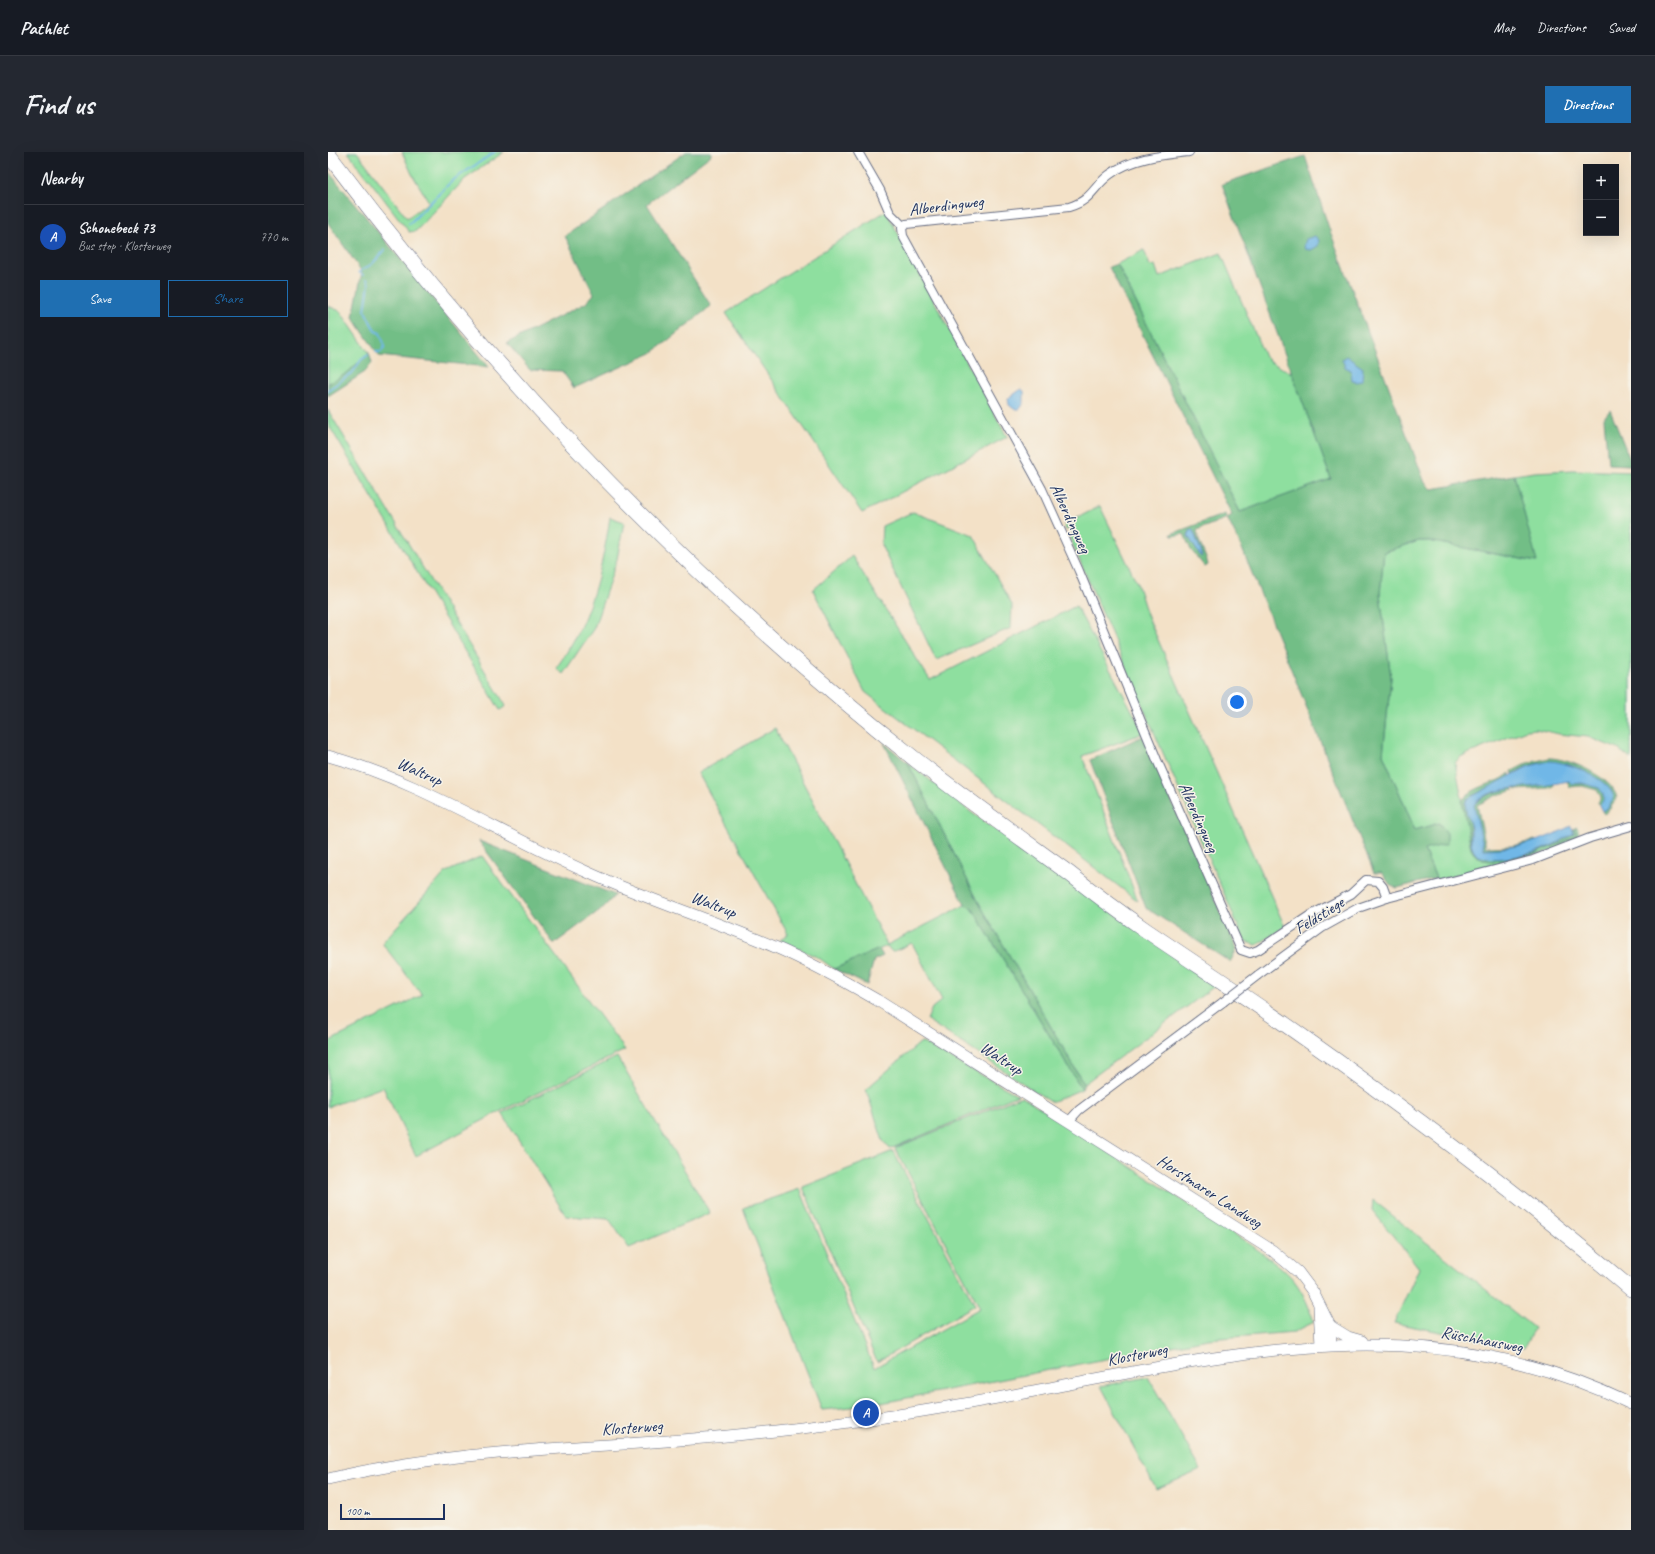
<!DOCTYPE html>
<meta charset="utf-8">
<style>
body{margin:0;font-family:Caveat,sans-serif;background:#242831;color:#f1f3f6}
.controls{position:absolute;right:12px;top:12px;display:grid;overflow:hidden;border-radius:0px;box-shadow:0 4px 16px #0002}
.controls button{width:36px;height:36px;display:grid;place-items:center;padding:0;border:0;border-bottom:1px solid #363941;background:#171b24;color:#f1f3f6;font:20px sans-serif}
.scale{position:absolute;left:12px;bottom:10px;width:105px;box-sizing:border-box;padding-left:4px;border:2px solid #1b2f5e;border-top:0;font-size:11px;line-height:14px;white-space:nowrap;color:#1b2f5e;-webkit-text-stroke:3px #f7f3e8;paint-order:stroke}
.you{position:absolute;left:909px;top:550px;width:14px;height:14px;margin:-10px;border:3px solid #fff;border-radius:50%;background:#1a73e8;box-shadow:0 0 0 6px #1a73e833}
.badge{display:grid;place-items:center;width:26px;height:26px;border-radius:50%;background:#1f6fb2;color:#fff;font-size:13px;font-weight:700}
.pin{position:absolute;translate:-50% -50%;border:2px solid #fff;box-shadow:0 1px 4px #0006}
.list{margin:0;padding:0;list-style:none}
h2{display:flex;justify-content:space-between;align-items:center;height:52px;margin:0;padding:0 16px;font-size:17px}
h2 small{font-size:13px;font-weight:400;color:#9ea1a6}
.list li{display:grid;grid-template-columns:26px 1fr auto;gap:12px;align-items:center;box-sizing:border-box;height:64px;padding:0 16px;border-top:1px solid #363941}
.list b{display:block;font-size:15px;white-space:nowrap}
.list p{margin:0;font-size:13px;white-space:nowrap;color:#9ea1a6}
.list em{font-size:13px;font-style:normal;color:#9ea1a6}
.actions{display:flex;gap:8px;padding:12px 16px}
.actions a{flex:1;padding:9px 0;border:1px solid #1f6fb2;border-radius:0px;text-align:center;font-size:14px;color:#1f6fb2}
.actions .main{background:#1f6fb2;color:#fff}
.map{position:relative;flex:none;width:1303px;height:1378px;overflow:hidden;border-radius:0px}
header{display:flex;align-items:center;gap:24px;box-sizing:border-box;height:56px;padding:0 20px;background:#171b24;border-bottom:1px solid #363941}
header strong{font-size:19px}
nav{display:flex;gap:22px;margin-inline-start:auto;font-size:14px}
.intro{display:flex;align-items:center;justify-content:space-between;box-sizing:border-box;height:96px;padding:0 24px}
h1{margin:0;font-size:28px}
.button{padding:10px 18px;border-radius:0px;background:#1f6fb2;color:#fff;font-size:14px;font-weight:700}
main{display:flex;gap:24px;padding:0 24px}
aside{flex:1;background:#171b24;border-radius:0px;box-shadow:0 4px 16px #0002}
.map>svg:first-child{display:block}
</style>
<header>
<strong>Pathlet</strong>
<nav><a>Map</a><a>Directions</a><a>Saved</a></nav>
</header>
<div class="intro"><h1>Find us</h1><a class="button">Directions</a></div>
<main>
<aside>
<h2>Nearby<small></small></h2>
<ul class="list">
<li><span class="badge" style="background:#1a4fb4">A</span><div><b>Schonebeck 73</b><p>Bus stop · Klosterweg</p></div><em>770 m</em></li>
</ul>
<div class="actions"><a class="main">Save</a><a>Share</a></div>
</aside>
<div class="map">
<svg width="1303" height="1378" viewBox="0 0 1303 1378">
<rect width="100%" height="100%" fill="#f7f3e8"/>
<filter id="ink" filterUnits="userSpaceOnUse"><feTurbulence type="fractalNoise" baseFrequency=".025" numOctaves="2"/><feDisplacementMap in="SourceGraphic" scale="8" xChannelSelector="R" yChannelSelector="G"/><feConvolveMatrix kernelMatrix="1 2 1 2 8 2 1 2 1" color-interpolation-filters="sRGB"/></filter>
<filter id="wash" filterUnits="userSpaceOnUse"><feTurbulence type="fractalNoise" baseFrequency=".012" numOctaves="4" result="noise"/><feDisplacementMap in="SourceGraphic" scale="16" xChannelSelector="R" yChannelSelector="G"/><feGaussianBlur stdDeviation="0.9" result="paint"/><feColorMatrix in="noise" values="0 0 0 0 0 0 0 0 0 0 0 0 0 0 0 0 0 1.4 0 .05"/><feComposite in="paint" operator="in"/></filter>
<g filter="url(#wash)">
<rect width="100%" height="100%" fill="#f3e1c7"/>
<g fill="#8edf9f" stroke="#54877e">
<polygon points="20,0 29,0 79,66 101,50 84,22 74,0 176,0 137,27 88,79 81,80"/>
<polygon points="558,59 679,285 534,361 398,161"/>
<polygon points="816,98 822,114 827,113 831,125 893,101 937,205 942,210 964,221 1003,327 912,360 789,112"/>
<polygon points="0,154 12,159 41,201 19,221 0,232"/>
<polygon points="0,258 178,554 172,558 0,272"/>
<path d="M1245,318L1303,320V607L1290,597L1260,585L1231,582L1208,577L1198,578L1132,605L1127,611L1140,677L1154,708C1186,709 1221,700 1249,683L1247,676L1249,675L1251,681L1243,691L1228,698L1109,728L1096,698L1111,671L1087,678L1055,602L1063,526L1052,442L1056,400L1091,389H1101L1208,410L1186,323L1207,320Z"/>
<polygon points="772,354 809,431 819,463 957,775 929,793 917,790 741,384 745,382 743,376 738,378 736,373"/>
<polygon points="585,360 645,383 684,453 683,476 608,508 553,393 554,374"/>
<path d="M282,365L296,370L289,407L266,476L235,522L228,516C261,472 274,419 282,365Z"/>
<polygon points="524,404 602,528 748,454 816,581 754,604 810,749 537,540 485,438"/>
<polygon points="447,576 559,793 637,753 644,756 754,937 723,950 599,868 604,856 614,848 584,791 564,800 559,794 506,817 491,806 452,788 460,782 370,621"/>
<polygon points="580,611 644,661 888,833 756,932 651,751"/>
<polygon points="154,704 297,898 173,959 88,1004 55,935 0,955 0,890 94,843 54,791 118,720"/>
<polygon points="593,890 690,943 562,997 555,989 538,937"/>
<polygon points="289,905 382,1061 301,1096 281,1067 238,1064 174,961"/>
<path d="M694,944L923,1093C959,1119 972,1126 986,1170L966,1180L880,1187L543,1253L494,1258L415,1056L472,1037L546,1216L652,1156L567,996Z"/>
<polygon points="565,999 647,1153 549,1210 475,1035"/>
<polygon points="1045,1048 1206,1176 1196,1196 1066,1171 1091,1116 1044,1058"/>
<polygon points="820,1225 873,1318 828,1337 773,1234"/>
</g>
<g fill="#72be86" stroke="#467672" fill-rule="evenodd">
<polygon points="358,0 383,0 383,3 319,52 383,154 324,201 246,236 234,219 202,218 179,191 258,151 266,142 237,84"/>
<path d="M977,4L1002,79L1097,331L1104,337L1186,323L1209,410L1101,389H1091L1056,400L1052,442L1063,526L1055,602L1087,678L1111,671L1119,681V692L1096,698L1108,726L1069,736L1063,734L1054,721H1046L913,394L899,366L869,378L870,386L879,409L880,413L877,415L863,398L856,382L844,384L843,382L897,362L899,366L904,363L781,115L789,112L912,360L1003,327L894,32ZM866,380L874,402L873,405L860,383L861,381Z"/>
<polygon points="0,19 161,215 51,204 25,165 34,120 0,71"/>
<polygon points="41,201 44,211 37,220 0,244 0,232 19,221"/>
<polygon points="1282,258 1303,310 1303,313 1280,312 1276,266"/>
<polygon points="815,584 909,797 902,810 818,756 762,608"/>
<polygon points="556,591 580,611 651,751 756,932 754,937 644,756 637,753"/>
<path d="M1221,606C1240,606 1285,625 1289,646L1281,658L1276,662L1274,659L1280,656L1284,639C1256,612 1218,599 1185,622L1184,619L1200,611Z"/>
<path d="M1182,621L1181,626L1142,645L1137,650C1138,656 1140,662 1141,668C1143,678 1141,692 1147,701C1157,713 1200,703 1213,698C1225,694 1235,688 1246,681L1245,677L1247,676L1249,683C1229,695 1156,727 1143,697L1134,649C1144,633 1169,633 1182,621Z"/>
<path d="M1239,629H1243L1244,632C1256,631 1277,632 1276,648L1271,653L1270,651L1273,645L1269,638L1254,634L1242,635Z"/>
<polygon points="1225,631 1226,634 1221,636 1188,638 1187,636"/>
<path d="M1186,636V638L1169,643L1149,653L1158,695L1185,694L1207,688L1208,690L1186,696L1156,697L1146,653C1153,643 1174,638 1186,636Z"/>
<polygon points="151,689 287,743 276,755 226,792"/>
<polygon points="551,797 555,804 546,808 539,833 506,817"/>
</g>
<g fill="#70b7e7" stroke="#4673a2">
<polygon points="987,84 991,88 990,94 983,98 977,97 976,94 978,87"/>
<polygon points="1018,204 1035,216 1034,228 1029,230 1024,229 1023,218 1017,215 1014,207"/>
<polygon points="693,237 696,239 696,251 692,257 686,257 681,253 680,247"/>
<polygon points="865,378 874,402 873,405 860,384 862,379"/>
<path d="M1221,609C1238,609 1283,627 1286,646L1280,656L1274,659L1271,653C1278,648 1276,642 1271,636L1254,631L1244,632L1241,629C1234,630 1226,632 1220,633C1202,635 1157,635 1146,653L1156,697C1192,696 1211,690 1243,674L1246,681C1235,687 1225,694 1213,698C1200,703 1157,713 1147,701C1142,694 1143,685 1143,677C1142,669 1134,654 1139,647L1201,614Z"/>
</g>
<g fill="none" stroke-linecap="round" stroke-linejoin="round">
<g stroke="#70b7e7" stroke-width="2">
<polyline points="81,72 125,28 167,0"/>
<polyline points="35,123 31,120 44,112 57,98"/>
<polyline points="39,127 41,132 37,159 47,179 52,181 57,194 53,200 48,200"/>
<polyline points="0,238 25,220 33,208 40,203"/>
</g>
</g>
</g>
<g filter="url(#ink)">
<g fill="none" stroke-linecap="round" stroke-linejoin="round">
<g stroke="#676d83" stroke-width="10">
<g id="street">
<polyline points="530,0 552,38 562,61 575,74"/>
<path d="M861,0C835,3 803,6 781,23C764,36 764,48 741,55L578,72L574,76L575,84L714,337L751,419L829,608L913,798L922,801L930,798L981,764L1023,742L1038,728L1050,729L1055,735L1059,746"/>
<polyline points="930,823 994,776 1030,756 1059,746 1205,708 1262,686 1303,674"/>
<polyline points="741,969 751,958 895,850"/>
</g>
</g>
<g stroke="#676d83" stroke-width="12">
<g id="secondary">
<path d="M0,604C92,629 172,682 259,720C320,748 385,768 447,795C482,810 516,829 549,848L945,1099L970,1120L985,1140L1002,1174L1003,1193"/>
<polyline points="991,1155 993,1193"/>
<polyline points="1002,1174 1020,1185 1034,1189"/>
<path d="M0,1327C86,1306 175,1300 263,1294C336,1290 409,1284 482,1275C559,1266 635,1253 711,1238C918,1198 1103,1155 1303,1252"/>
</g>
</g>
<g stroke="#676d83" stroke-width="16">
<path id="highway" d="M0,2C170,228 366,432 588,608C638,647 690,684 742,722C767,742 793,761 819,779C872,815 926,850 978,887C1090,966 1199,1048 1303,1137"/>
</g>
<use href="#street" stroke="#fff" stroke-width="8"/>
<use href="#secondary" stroke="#fff" stroke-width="11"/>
<use href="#highway" stroke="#fff" stroke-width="15"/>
<g stroke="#676d83" stroke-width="10" stroke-linecap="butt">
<polyline id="street-bridge" points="895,850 930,823"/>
</g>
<use href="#street-bridge" stroke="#fff" stroke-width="8"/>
</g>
</g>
<g text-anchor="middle" stroke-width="3" stroke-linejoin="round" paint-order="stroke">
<g font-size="17" fill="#1b2f5e" stroke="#f7f3e8">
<text transform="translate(618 53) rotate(-7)" y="6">Alberdingweg</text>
<text transform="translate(743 366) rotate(65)" y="6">Alberdingweg</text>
<text transform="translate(92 619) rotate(24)" y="6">Waltrup</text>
<text transform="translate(871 665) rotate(66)" y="6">Alberdingweg</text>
<text transform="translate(386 752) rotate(21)" y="6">Waltrup</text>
<text transform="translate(991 763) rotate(-32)" y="6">Feldstiege</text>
<text transform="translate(674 906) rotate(33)" y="6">Waltrup</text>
<text transform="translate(882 1039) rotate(33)" y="6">Horstmarer Landweg</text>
<text transform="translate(1154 1187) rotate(11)" y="6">Rüschhausweg</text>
<text transform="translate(809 1202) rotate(-11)" y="6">Klosterweg</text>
<text transform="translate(304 1275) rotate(-4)" y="6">Klosterweg</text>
</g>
</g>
</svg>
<div class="controls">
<button>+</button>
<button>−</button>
</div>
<div class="scale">100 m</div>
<div class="you"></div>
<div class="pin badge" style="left:538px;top:1261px;background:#1a4fb4">A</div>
</div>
</main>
